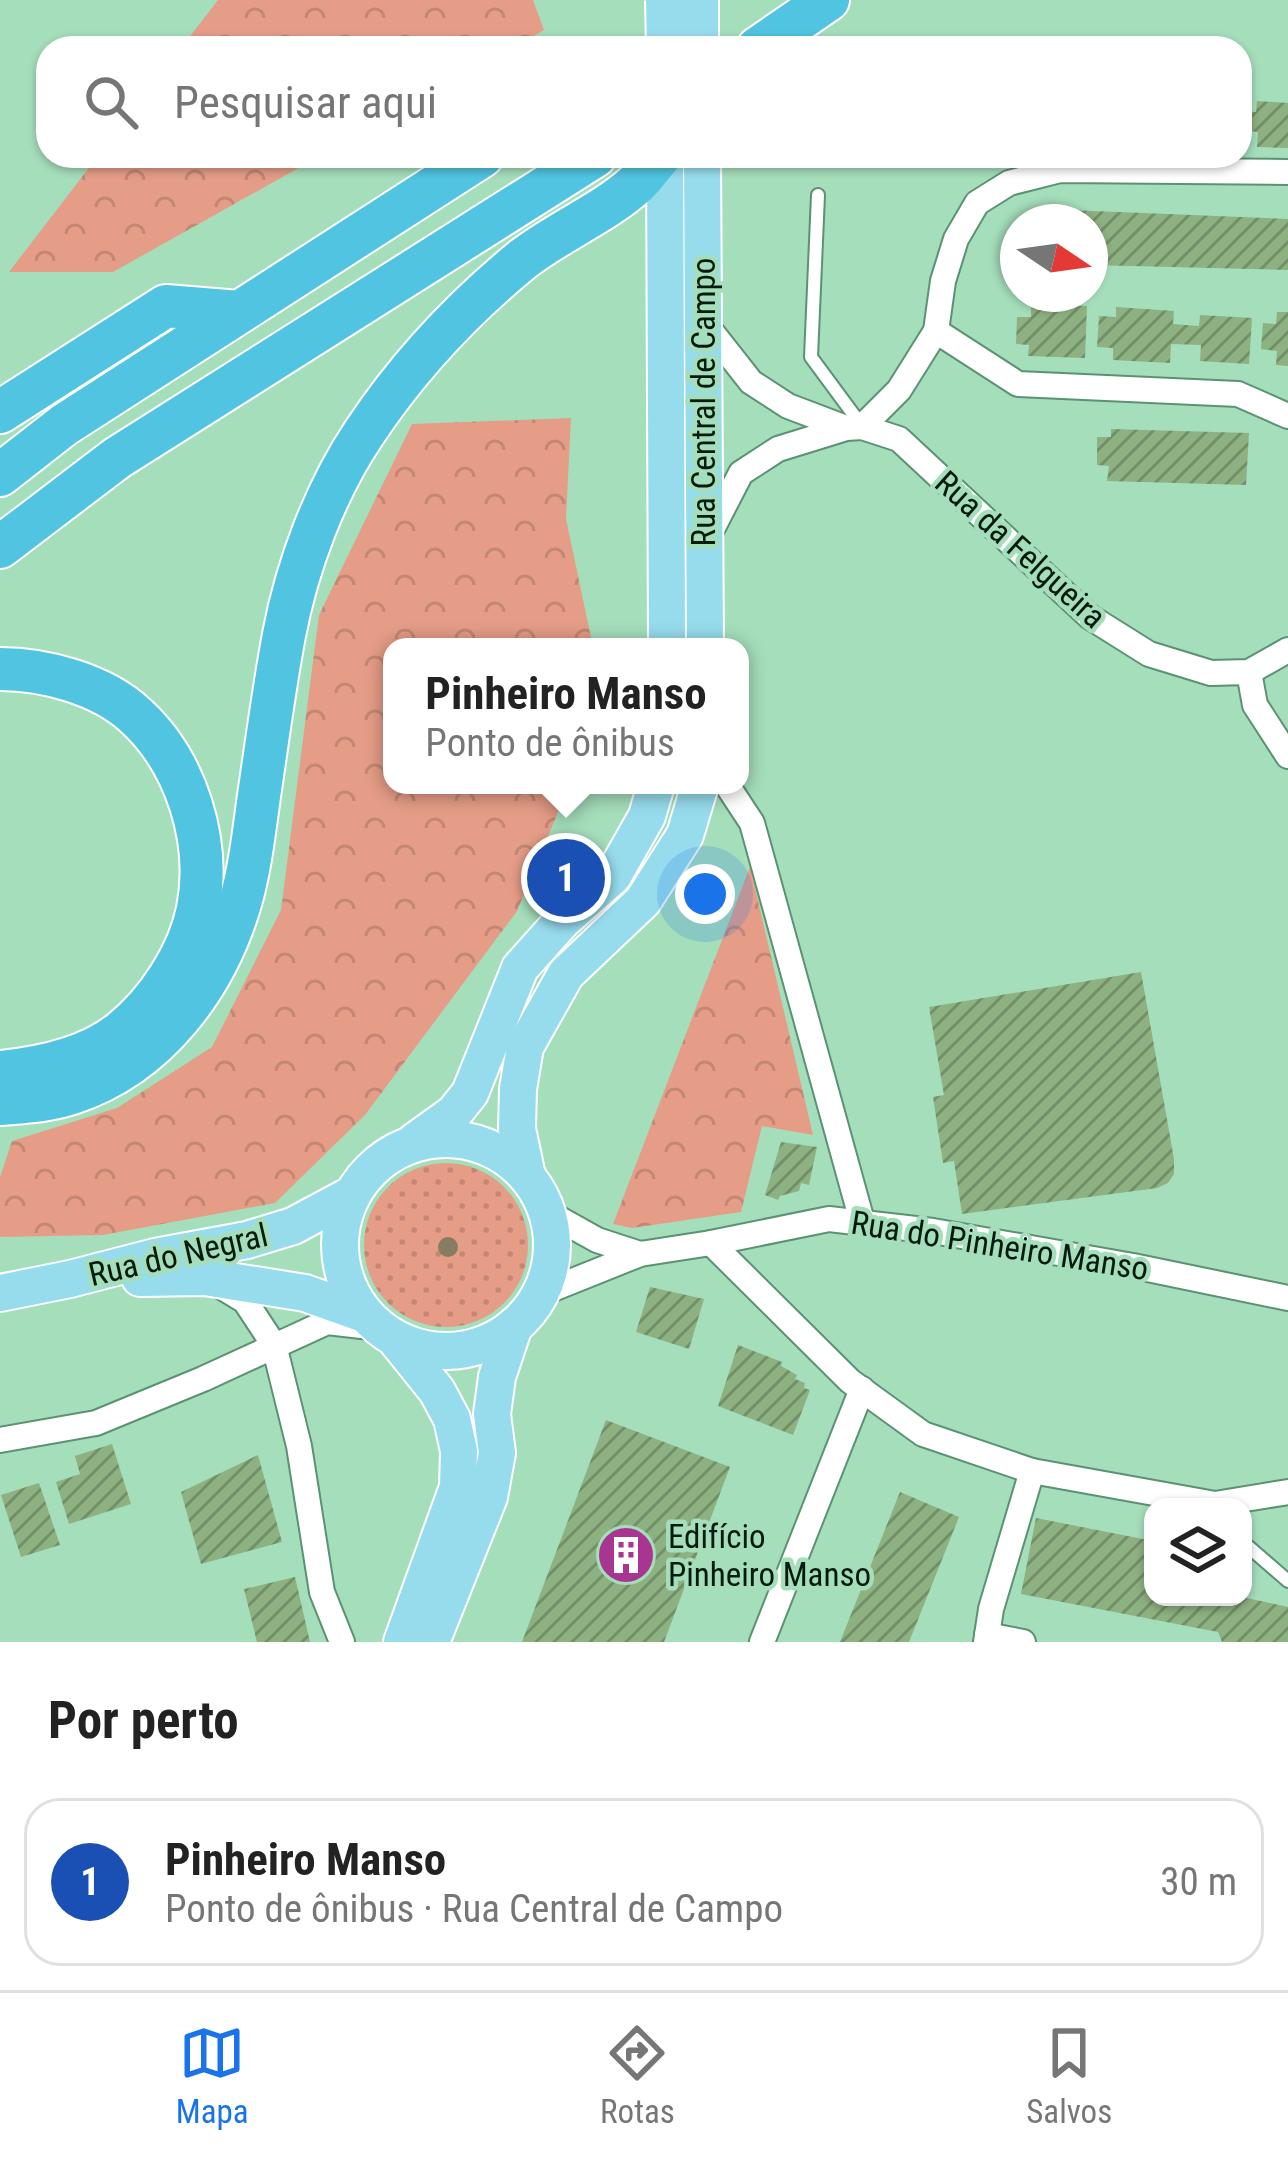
<!DOCTYPE html>
<html lang="pt">
<meta charset="utf-8">
<style>
body{margin:0;font-family:"Roboto Condensed",sans-serif;background:#f6f6f6;color:#222}
.controls{position:absolute;right:36px;bottom:36px;display:grid;overflow:hidden;border-radius:24px;box-shadow:0 3px 9px #0004}
.controls button{width:108px;height:108px;display:grid;place-items:center;padding:0;border:0;border-bottom:3px solid #e0e0e0;background:#fff;color:#222;font:60px sans-serif}
.compass{position:absolute;left:1000px;top:204px;width:108px;height:108px;border-radius:50%;background:#fff;box-shadow:0 3px 9px #0004;rotate:103deg}
.you{position:absolute;left:705px;top:894px;width:42px;height:42px;margin:-30px;border:9px solid #fff;border-radius:50%;background:#1a73e8;box-shadow:0 0 0 18px #1a73e833}
.badge{display:grid;place-items:center;width:78px;height:78px;border-radius:50%;background:#1a73e8;color:#fff;font-size:39px;font-weight:700}
.pin{position:absolute;translate:-50% -50%;border:6px solid #fff;box-shadow:0 3px 12px #0006}
.popup{position:absolute;left:383px;top:638px;width:366px;height:156px;box-sizing:border-box;display:grid;place-content:center;border-radius:24px;background:#fff;filter:drop-shadow(0 3px 9px #0005);font-size:39px;white-space:nowrap;color:#767676}
.popup b{font-size:45px;color:#222}
.popup::after{content:'';position:absolute;left:50%;top:100%;margin-left:-24px;border:24px solid transparent;border-top-color:#fff}
.list{margin:0;padding:0;list-style:none}
h2{display:flex;justify-content:space-between;align-items:center;height:156px;margin:0;padding:0 48px;font-size:51px}
h2 small{font-size:39px;font-weight:400;color:#767676}
.list li{display:grid;grid-template-columns:78px 1fr auto;gap:36px;align-items:center;box-sizing:border-box;height:168px;margin:0 24px 24px;padding:0 24px;border:3px solid #e0e0e0;border-radius:36px}
.list b{display:block;font-size:45px;white-space:nowrap}
.list p{margin:0;font-size:39px;white-space:nowrap;color:#767676}
.list em{font-size:39px;font-style:normal;color:#767676}
.icon{flex:none;width:66px;height:66px;fill:none;stroke:currentColor;stroke-width:2;stroke-linecap:round;stroke-linejoin:round}
.map{position:relative;flex:none;width:1288px;height:1642px;overflow:hidden}
.search{position:absolute;background:#fff;box-shadow:0 3px 9px #0004;left:36px;right:36px;top:36px;height:132px;display:flex;align-items:center;gap:30px;box-sizing:border-box;padding:0 42px;border-radius:36px;color:#767676;font-size:45px}
.sheet{height:348px;background:#fff}
nav{display:flex;justify-content:space-around;align-items:center;box-sizing:border-box;height:168px;border-top:3px solid #e0e0e0;background:#fff;font-size:33px;color:#767676}
nav a{display:grid;justify-items:center;gap:6px}
nav .on{color:#1a73e8}
.map>svg:first-child{display:block}
</style>
<div class="map">
<svg width="1288" height="1642" viewBox="0 0 1288 1642">
<defs>
<pattern id="grass-dots" width="8" height="8" patternUnits="userSpaceOnUse" patternTransform="scale(3)"><rect width="8" height="8" fill="#e59d87"/><path d="M2 2h.1M6 6h.1" fill="none" stroke="#c38773" stroke-width="1.8" stroke-linecap="round"/></pattern>
<pattern id="forest-crowns" width="20" height="18" patternUnits="userSpaceOnUse" patternTransform="scale(3)"><rect width="20" height="18" fill="#e59d87"/><path d="M2 6a3 3 0 1 1 6 0M12 15a3 3 0 1 1 6 0" fill="none" stroke="#c38773"/></pattern>
<pattern id="building-hatch" width="6" height="6" patternUnits="userSpaceOnUse" patternTransform="scale(3)"><rect width="6" height="6" fill="#8eb181"/><path d="M-1 1l2-2M0 6l6-6M5 7l2-2" fill="none" stroke="#728f68"/></pattern>
</defs>
<rect width="100%" height="100%" fill="#a5debb"/>
<circle fill="url(#grass-dots)" cx="446" cy="1245" r="82"/>
<g fill="url(#forest-crowns)">
<polygon points="218,0 533,0 544,30 513,48 181,48"/>
<polygon points="98,156 320,156 113,272 9,272"/>
<polygon points="571,418 566,519 593,647 392,647 392,785 581,785 563,800 517,911 365,1115 275,1203 103,1235 0,1237 0,1177 12,1141 117,1108 212,1047 281,910 319,615 412,424"/>
<polygon points="750,867 813,1135 762,1126 741,1212 632,1228 613,1224"/>
</g>
<g fill="url(#building-hatch)">
<polygon points="1257,101 1288,103 1288,148 1257,147 1258,132 1240,130 1240,111 1256,112"/>
<polygon points="1044,209 1288,219 1288,270 1090,265 1090,222 1028,222 1028,217 1043,218"/>
<polygon points="1031,304 1087,306 1085,358 1028,356 1029,345 1016,344 1017,317 1031,317"/>
<polygon points="1116,307 1174,311 1173,324 1199,326 1200,315 1252,318 1249,364 1200,361 1201,345 1171,344 1170,363 1113,360 1113,348 1097,347 1099,316 1116,317"/>
<polygon points="1277,312 1288,312 1288,366 1276,365 1277,351 1261,349 1263,323 1276,324"/>
<polygon points="1111,429 1249,433 1246,485 1107,481 1109,466 1097,465 1097,437 1111,437"/>
<polygon points="1141,972 1174,1159 1174,1174 1168,1183 1157,1188 962,1214 954,1161 943,1163 933,1097 944,1095 929,1007"/>
<polygon points="781,1142 817,1147 809,1185 801,1183 799,1191 780,1196 778,1200 765,1195"/>
<polygon points="650,1287 704,1299 689,1349 636,1332"/>
<polygon points="738,1345 782,1362 781,1366 797,1375 795,1379 805,1383 804,1388 810,1390 793,1435 718,1406"/>
<polygon points="606,1420 730,1467 664,1642 522,1642"/>
<polygon points="112,1444 131,1504 69,1524 56,1482 80,1474 75,1456"/>
<polygon points="258,1455 282,1542 201,1564 181,1492"/>
<polygon points="39,1483 60,1545 21,1557 1,1495"/>
<polygon points="900,1492 959,1517 909,1642 840,1642"/>
<polygon points="1036,1518 1153,1541 1153,1597 1242,1597 1288,1607 1288,1642 1222,1642 1218,1632 1021,1594"/>
<polygon points="295,1577 310,1642 257,1642 244,1589"/>
</g>
<g fill="none" stroke-linecap="round" stroke-linejoin="round">
<g stroke="#5b9272" stroke-width="16">
<g id="service">
<polyline points="818,195 811,357 862,426"/>
<polyline points="1243,1542 1288,1581"/>
</g>
</g>
<g stroke="#5b9272" stroke-width="28">
<g id="minor">
<polyline points="703,321 751,382 788,406 846,428"/>
<polyline points="936,331 1018,384 1238,394 1288,416"/>
<polyline points="862,427 899,390 936,331 943,281 956,239 977,203 1009,183 1060,170 1288,172"/>
<polyline points="709,535 741,473 778,449 846,428 862,427 899,439 1090,617 1149,654 1211,673 1249,672 1288,650"/>
<polyline points="1249,672 1255,705 1288,756"/>
<polyline points="727,785 752,823 862,1221"/>
<polyline points="547,1212 597,1240 640,1254"/>
<polyline points="711,1243 850,1381 923,1434 1032,1471 1215,1504 1288,1492"/>
<polyline points="222,1287 245,1301 274,1345 299,1446 322,1592 342,1642"/>
<polyline points="540,1294 640,1254 711,1243 829,1219 933,1231 1133,1266 1288,1298"/>
<polyline points="0,1440 96,1423 203,1379 327,1322 379,1328"/>
<polyline points="987,1635 1023,1642"/>
<polyline points="762,1642 862,1389"/>
<polyline points="986,1642 991,1609 1032,1471"/>
</g>
</g>
<g stroke="#fff" stroke-width="40">
<g id="primary">
<polyline points="665,156 667,647"/>
<polyline points="702,156 705,647"/>
<circle cx="446" cy="1245" r="106"/>
<polyline points="415,1141 454,1113 470,1093 520,968 563,920 613,876 647,816 656,785"/>
<polyline points="527,1176 517,1129 518,1089 525,1047 566,974 643,901 685,835 700,785"/>
<polyline points="140,1278 205,1277 305,1293 364,1314"/>
<polyline points="0,1293 70,1279 155,1257 247,1240 293,1226 351,1195"/>
<polyline points="396,1340 437,1391 452,1419 459,1451 458,1487 402,1642"/>
<polyline points="431,1642 489,1497 497,1453 492,1414 497,1377 514,1326"/>
</g>
</g>
<g stroke="#fff" stroke-width="46">
<g id="motorway">
<polyline points="758,48 828,0"/>
<polyline points="0,412 166,306 239,312"/>
<polyline points="0,475 64,425 482,156"/>
<polyline points="0,547 117,458 595,156"/>
<path d="M0,669C44,669 102,684 136,716C187,763 211,842 198,909C189,955 157,1003 121,1032C88,1058 41,1068 0,1072"/>
<path d="M0,1104C24,1102 49,1101 72,1093C157,1065 215,987 240,903C250,869 254,832 259,796C267,742 274,688 284,635C297,566 325,491 364,433C407,368 462,309 523,259C558,232 604,213 636,184C645,176 652,165 660,156"/>
</g>
</g>
<use href="#service" stroke="#fff" stroke-width="12"/>
<use href="#minor" stroke="#fff" stroke-width="24"/>
<use href="#primary" stroke="#97dced" stroke-width="36"/>
<use href="#motorway" stroke="#51c4e1" stroke-width="42"/>
<g stroke="#fff" stroke-width="40" stroke-linecap="butt">
<g id="primary-bridge">
<polyline points="664,0 665,48"/>
<polyline points="700,0 700,48"/>
</g>
</g>
<use href="#primary-bridge" stroke="#97dced" stroke-width="36"/>
</g>
<circle fill="#887c61" cx="448" cy="1247" r="10"/>
<defs>
<g id="building-disc" transform="scale(3)"><circle r="9.5" fill="#a83690" stroke="#a5debb"/><path d="M-4-6H4V6H1V3H-1V6H-4ZM-2.5-4.3h1.7v1.8h-1.7ZM.8-4.3h1.7v1.8H.8ZM-2.5-1h1.7V.8h-1.7ZM.8-1h1.7V.8H.8Z" fill="#fff"/></g>
</defs>
<g fill-rule="evenodd">
<use href="#building-disc" x="626" y="1555"/>
</g>
<g text-anchor="middle" stroke-width="9" stroke-linejoin="round" paint-order="stroke">
<g font-size="33" fill="#051b0f" stroke="#a5debb">
<text transform="translate(703 402) rotate(-90)" y="12">Rua Central de Campo</text>
<text transform="translate(1021 549) rotate(42)" y="12">Rua da Felgueira</text>
<text transform="translate(1000 1245) rotate(9)" y="12">Rua do Pinheiro Manso</text>
<text transform="translate(178 1254) rotate(-13)" y="12">Rua do Negral</text>
</g>
<g font-size="33" fill="#051b0f" stroke="#a5debb" text-anchor="start">
<text x="668" y="1548">Edifício<tspan x="668" dy="38">Pinheiro Manso</tspan></text>
</g>
</g>
</svg>
<div class="controls">
<button><svg class="icon" aria-label="layers" viewBox="0 0 24 24"><path d="M12 4l9 5-9 5-9-5zM3 14l9 5 9-5"/></svg></button>
</div>
<svg class="compass" viewBox="-18 -18 36 36"><path d="M0-13l5 13h-10z" fill="#e53935"/><path d="M0 13l5-13h-10z" fill="#767676"/></svg>
<div class="you"></div>
<div class="pin badge" style="left:566px;top:878px;background:#1a4fb4">1</div>
<div class="popup"><b>Pinheiro Manso</b>Ponto de ônibus</div>
<div class="search"><svg class="icon" aria-label="search" viewBox="0 0 24 24"><circle cx="10" cy="10" r="6"/><path d="M15 15l6 6"/></svg>Pesquisar aqui</div>
</div>
<section class="sheet">
<h2>Por perto<small></small></h2>
<ul class="list">
<li><span class="badge" style="background:#1a4fb4">1</span><div><b>Pinheiro Manso</b><p>Ponto de ônibus · Rua Central de Campo</p></div><em>30 m</em></li>
</ul>
</section>
<nav>
<a class="on"><svg class="icon" aria-label="map" viewBox="0 0 24 24"><path d="M3 6l6-2 6 2 6-2v14l-6 2-6-2-6 2zM9 4v14M15 6v14"/></svg>Mapa</a>
<a><svg class="icon" aria-label="directions" viewBox="0 0 24 24"><path d="M12 3l9 9-9 9-9-9zM9 14v-3h6M13 9l2 2-2 2"/></svg>Rotas</a>
<a><svg class="icon" aria-label="saved" viewBox="0 0 24 24"><path d="M7 4h10v16l-5-4-5 4z"/></svg>Salvos</a>
</nav>
